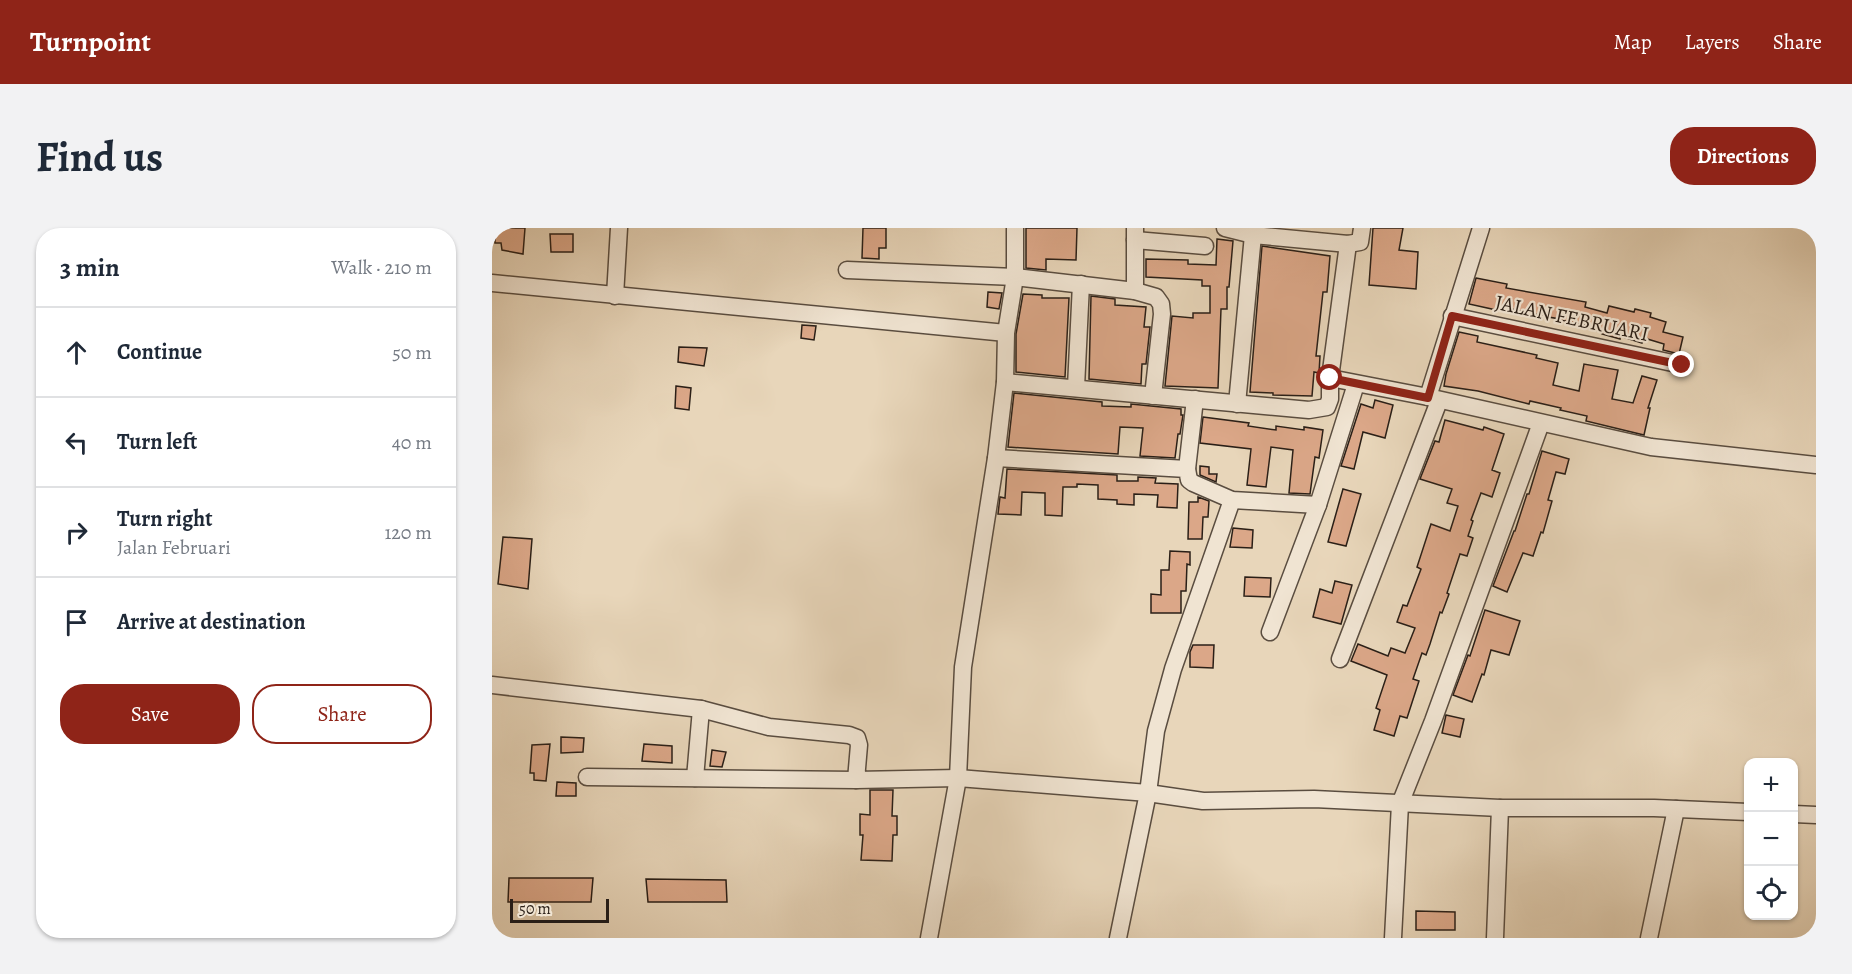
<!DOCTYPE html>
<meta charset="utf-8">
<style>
body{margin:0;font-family:Alegreya,serif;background:#f2f2f3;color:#1f2937}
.controls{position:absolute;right:18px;bottom:18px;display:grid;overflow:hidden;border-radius:12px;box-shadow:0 2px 4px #0004}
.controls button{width:54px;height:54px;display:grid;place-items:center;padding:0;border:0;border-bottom:2px solid #e0e1e3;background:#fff;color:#1f2937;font:30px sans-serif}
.scale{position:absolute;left:18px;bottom:15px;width:99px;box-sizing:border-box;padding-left:6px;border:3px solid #2a1f17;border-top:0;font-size:16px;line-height:21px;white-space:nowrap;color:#2a1f17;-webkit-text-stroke:4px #f0e4d2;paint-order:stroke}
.stop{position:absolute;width:18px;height:18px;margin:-14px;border:4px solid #8f2418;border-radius:50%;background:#fff}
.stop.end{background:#8f2418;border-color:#fff;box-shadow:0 2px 6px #0008}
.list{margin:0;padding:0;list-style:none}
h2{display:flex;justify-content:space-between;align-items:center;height:78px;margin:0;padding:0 24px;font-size:26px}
h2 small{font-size:20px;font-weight:400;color:#747a83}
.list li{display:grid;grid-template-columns:39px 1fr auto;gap:18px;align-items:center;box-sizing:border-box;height:90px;padding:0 24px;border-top:2px solid #e0e1e3}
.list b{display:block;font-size:22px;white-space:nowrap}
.list p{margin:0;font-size:20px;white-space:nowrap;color:#747a83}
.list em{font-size:20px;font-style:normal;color:#747a83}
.actions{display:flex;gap:12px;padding:18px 24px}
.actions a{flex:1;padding:14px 0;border:2px solid #8f2418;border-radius:24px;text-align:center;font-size:21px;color:#8f2418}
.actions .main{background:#8f2418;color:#fff}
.icon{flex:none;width:33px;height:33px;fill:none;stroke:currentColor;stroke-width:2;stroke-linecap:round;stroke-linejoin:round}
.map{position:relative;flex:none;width:1324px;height:710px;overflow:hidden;border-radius:24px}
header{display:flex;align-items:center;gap:36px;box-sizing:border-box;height:84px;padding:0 30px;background:#8f2418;color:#fff}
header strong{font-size:28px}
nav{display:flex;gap:33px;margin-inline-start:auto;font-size:21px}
.intro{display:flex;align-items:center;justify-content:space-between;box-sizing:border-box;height:144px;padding:0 36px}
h1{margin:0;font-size:42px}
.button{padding:15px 27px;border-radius:24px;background:#8f2418;color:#fff;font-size:21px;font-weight:700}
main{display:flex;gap:36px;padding:0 36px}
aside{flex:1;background:#fff;border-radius:24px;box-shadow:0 2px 4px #0004}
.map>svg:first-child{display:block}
</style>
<header>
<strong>Turnpoint</strong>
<nav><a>Map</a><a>Layers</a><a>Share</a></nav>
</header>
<div class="intro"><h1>Find us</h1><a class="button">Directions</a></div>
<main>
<aside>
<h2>3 min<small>Walk · 210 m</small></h2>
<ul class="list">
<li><svg class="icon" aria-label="ahead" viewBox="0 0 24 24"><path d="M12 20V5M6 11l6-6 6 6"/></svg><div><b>Continue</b></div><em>50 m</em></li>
<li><svg class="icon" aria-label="left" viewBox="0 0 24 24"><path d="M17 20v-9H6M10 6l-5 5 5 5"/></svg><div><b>Turn left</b></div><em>40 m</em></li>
<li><svg class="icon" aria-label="right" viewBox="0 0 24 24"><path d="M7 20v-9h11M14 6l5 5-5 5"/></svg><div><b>Turn right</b><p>Jalan Februari</p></div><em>120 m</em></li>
<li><svg class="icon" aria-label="arrive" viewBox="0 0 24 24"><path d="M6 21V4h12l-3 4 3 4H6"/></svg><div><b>Arrive at destination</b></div></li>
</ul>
<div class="actions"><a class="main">Save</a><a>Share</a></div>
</aside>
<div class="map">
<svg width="1324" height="710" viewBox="0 0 1324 710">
<rect width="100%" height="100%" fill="#e8d6ba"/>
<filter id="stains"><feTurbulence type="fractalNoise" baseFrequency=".00333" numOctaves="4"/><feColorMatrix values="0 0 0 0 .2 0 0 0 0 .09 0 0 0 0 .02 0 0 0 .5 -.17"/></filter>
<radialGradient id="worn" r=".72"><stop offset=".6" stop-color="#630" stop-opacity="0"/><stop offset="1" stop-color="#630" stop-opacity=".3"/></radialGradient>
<g fill="#dba788" stroke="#2a1f17" stroke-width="1.5">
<polygon points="3,0 33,0 31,26 10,22 9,15 3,15"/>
<polygon points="371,0 394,0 394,20 387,20 387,31 370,30"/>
<polygon points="534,0 585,0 584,32 554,31 554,42 534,40"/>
<polygon points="881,0 911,0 907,22 926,24 924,61 877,57"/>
<polygon points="58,6 81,6 81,24 59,24"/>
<polygon points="725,11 741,13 737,59 735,59 735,81 729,81 726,160 673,158 680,88 701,90 701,85 718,85 718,58 710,58 710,52 654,49 654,31 696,32 696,36 724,37"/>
<polygon points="770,18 838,28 835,64 831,64 824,128 828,128 827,145 822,144 820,168 781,167 781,165 758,164"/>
<polygon points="984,50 1015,56 1014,60 1094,74 1093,79 1115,85 1117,78 1142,84 1143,81 1159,85 1158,89 1174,94 1171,104 1191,109 1187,126 1171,122 1172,116 1152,110 1150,115 1128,108 1128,111 1110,106 1110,104 1092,99 1093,97 1068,92 1068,91 1044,87 1044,86 1010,79 1009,83 977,76"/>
<polygon points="496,64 510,65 507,81 495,79"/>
<polygon points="531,66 550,67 550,70 577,70 573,149 524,144 524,106"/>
<polygon points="599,68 623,71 623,77 654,79 652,99 658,99 654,136 650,136 649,156 597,151"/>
<polygon points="310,97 324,98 322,112 309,110"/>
<polygon points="967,104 986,108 985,114 1045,127 1044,130 1066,135 1061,157 1087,163 1092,136 1126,142 1120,171 1141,175 1150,148 1165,152 1156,180 1158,180 1152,207 1094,193 1095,188 1068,182 1069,180 1038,173 1037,176 986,163 952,158 954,146"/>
<polygon points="187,119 215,120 212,138 186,134"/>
<polygon points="184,158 199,160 197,182 183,180"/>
<polygon points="522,165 610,174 610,178 639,179 639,176 689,181 689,187 691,187 688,206 686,206 683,230 648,228 651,200 628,199 626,226 516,219"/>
<polygon points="883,172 901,177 893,210 871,204 862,241 849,238 869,176 881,180"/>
<polygon points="711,189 757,195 756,198 784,202 784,198 812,202 812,199 831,202 827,230 823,229 818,266 797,265 801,222 779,219 774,259 755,257 759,221 708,215"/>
<polygon points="953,192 991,202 992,199 1012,206 1000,242 1008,245 1000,269 989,265 979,292 981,293 976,308 981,310 975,328 968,326 955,365 957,366 950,385 948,384 938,416 934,427 930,425 921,451 927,453 915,490 908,488 902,508 882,502 888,482 884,480 895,447 859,433 866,416 896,428 899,420 913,425 923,400 905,394 911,377 915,378 929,341 925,339 939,296 958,303 966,278 955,275 960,261 928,251 943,213 947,214"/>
<polygon points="1050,223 1077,231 1073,246 1064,244 1056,272 1060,273 1051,305 1049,304 1041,328 1031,325 1015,364 1001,358 1022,303 1023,303 1035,266 1037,266"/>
<polygon points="708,238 717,239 717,246 725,246 724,254 708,247"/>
<polygon points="515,241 625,247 625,253 646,253 646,249 664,250 663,255 686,256 685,280 665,279 666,267 642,266 642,277 625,276 625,272 606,271 606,257 585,256 585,259 571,259 570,288 553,287 553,265 530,264 529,287 506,286 508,269 513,270"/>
<polygon points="851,261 869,266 854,318 836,314"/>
<polygon points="706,269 717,273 716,289 711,289 710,311 696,311 697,274 706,274"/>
<polygon points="741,300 761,302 760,320 738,319"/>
<polygon points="11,309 40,311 36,361 6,356"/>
<polygon points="678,323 698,324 698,337 695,336 694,363 689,363 689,385 659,385 659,366 669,367 669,342 677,342"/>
<polygon points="753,349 779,350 778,369 752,368"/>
<polygon points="843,353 860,357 849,396 821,389 828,361 840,365"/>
<polygon points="993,382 1028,393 1017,427 999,422 992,447 990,446 980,474 961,467 976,427 978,428"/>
<polygon points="701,417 722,417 721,440 698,439 698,424"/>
<polygon points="954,487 972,491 968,509 950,505"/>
<polygon points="69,509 92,510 91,524 69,525"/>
<polygon points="58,516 54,553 42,552 42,545 38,545 40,517"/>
<polygon points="152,516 180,518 180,535 150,533"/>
<polygon points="220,522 234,524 230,539 218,538"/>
<polygon points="65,554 84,555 84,568 64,568"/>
<polygon points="378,562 401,562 400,588 405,588 405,607 401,607 400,633 369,632 371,607 368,607 368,586 378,587"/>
<polygon points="17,650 101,650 99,674 16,674"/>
<polygon points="154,651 234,652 235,674 156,674"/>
<polygon points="924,683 963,684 963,702 924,702"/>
</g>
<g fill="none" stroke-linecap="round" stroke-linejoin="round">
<g stroke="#5a4d40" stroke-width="19">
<g id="minor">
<polyline points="733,0 761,7 856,16 868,14 870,0"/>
<polyline points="643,12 713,18"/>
<polyline points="355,42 523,49 643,63 664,69 669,76 670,86 661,168"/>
<polyline points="0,55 514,105"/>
<polyline points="643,63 643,0"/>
<polyline points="123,68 127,0"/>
<polyline points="960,88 1190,137"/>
<polyline points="838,150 936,169 1159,219 1324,237"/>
<polyline points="513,154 817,182 835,179 838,171 838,150 856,16"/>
<polyline points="584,159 589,56"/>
<polyline points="936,169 989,0"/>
<polyline points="745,176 761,7"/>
<polyline points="504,230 695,241 697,252 701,255 740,272 826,277 864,156"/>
<polyline points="695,241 703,171"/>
<polyline points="778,404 826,277"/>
<polyline points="848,431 947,173"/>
<polyline points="0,457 209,481 277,499 357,507 365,510 367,517 364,552 466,550 656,565 711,573 822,571 1008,580 1162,580 1256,584"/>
<polyline points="95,549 364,552"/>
<polyline points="203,550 209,481"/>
<polyline points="1302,586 1324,587"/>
<polyline points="437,710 466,550 471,439 504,230 513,154 514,105 523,49 523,0"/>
<polyline points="626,710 656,565 664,503 681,441 740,272"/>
<polyline points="901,710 908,576 941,493 1049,195"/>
<polyline points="1003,710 1008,580"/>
<polyline points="1157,710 1184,581"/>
</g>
</g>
<use href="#minor" stroke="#f0e4d2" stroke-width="16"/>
</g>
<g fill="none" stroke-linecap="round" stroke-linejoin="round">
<polyline stroke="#8f2418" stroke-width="8" points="838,150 936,170 960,88 1190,137"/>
</g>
<g text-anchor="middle" stroke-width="4.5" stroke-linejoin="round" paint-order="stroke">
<g font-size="21" fill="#2a1f17" stroke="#f0e4d2">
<text transform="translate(1080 90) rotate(12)" y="7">JALAN FEBRUARI</text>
</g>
</g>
<rect width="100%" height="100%" filter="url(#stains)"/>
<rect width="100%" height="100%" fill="url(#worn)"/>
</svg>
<div class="controls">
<button>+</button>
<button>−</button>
<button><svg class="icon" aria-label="locate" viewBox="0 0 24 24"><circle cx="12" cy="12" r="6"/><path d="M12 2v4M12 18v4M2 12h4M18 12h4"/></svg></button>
</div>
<div class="scale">50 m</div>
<div class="stop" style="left:838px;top:150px"></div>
<div class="stop end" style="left:1190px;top:137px"></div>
</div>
</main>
